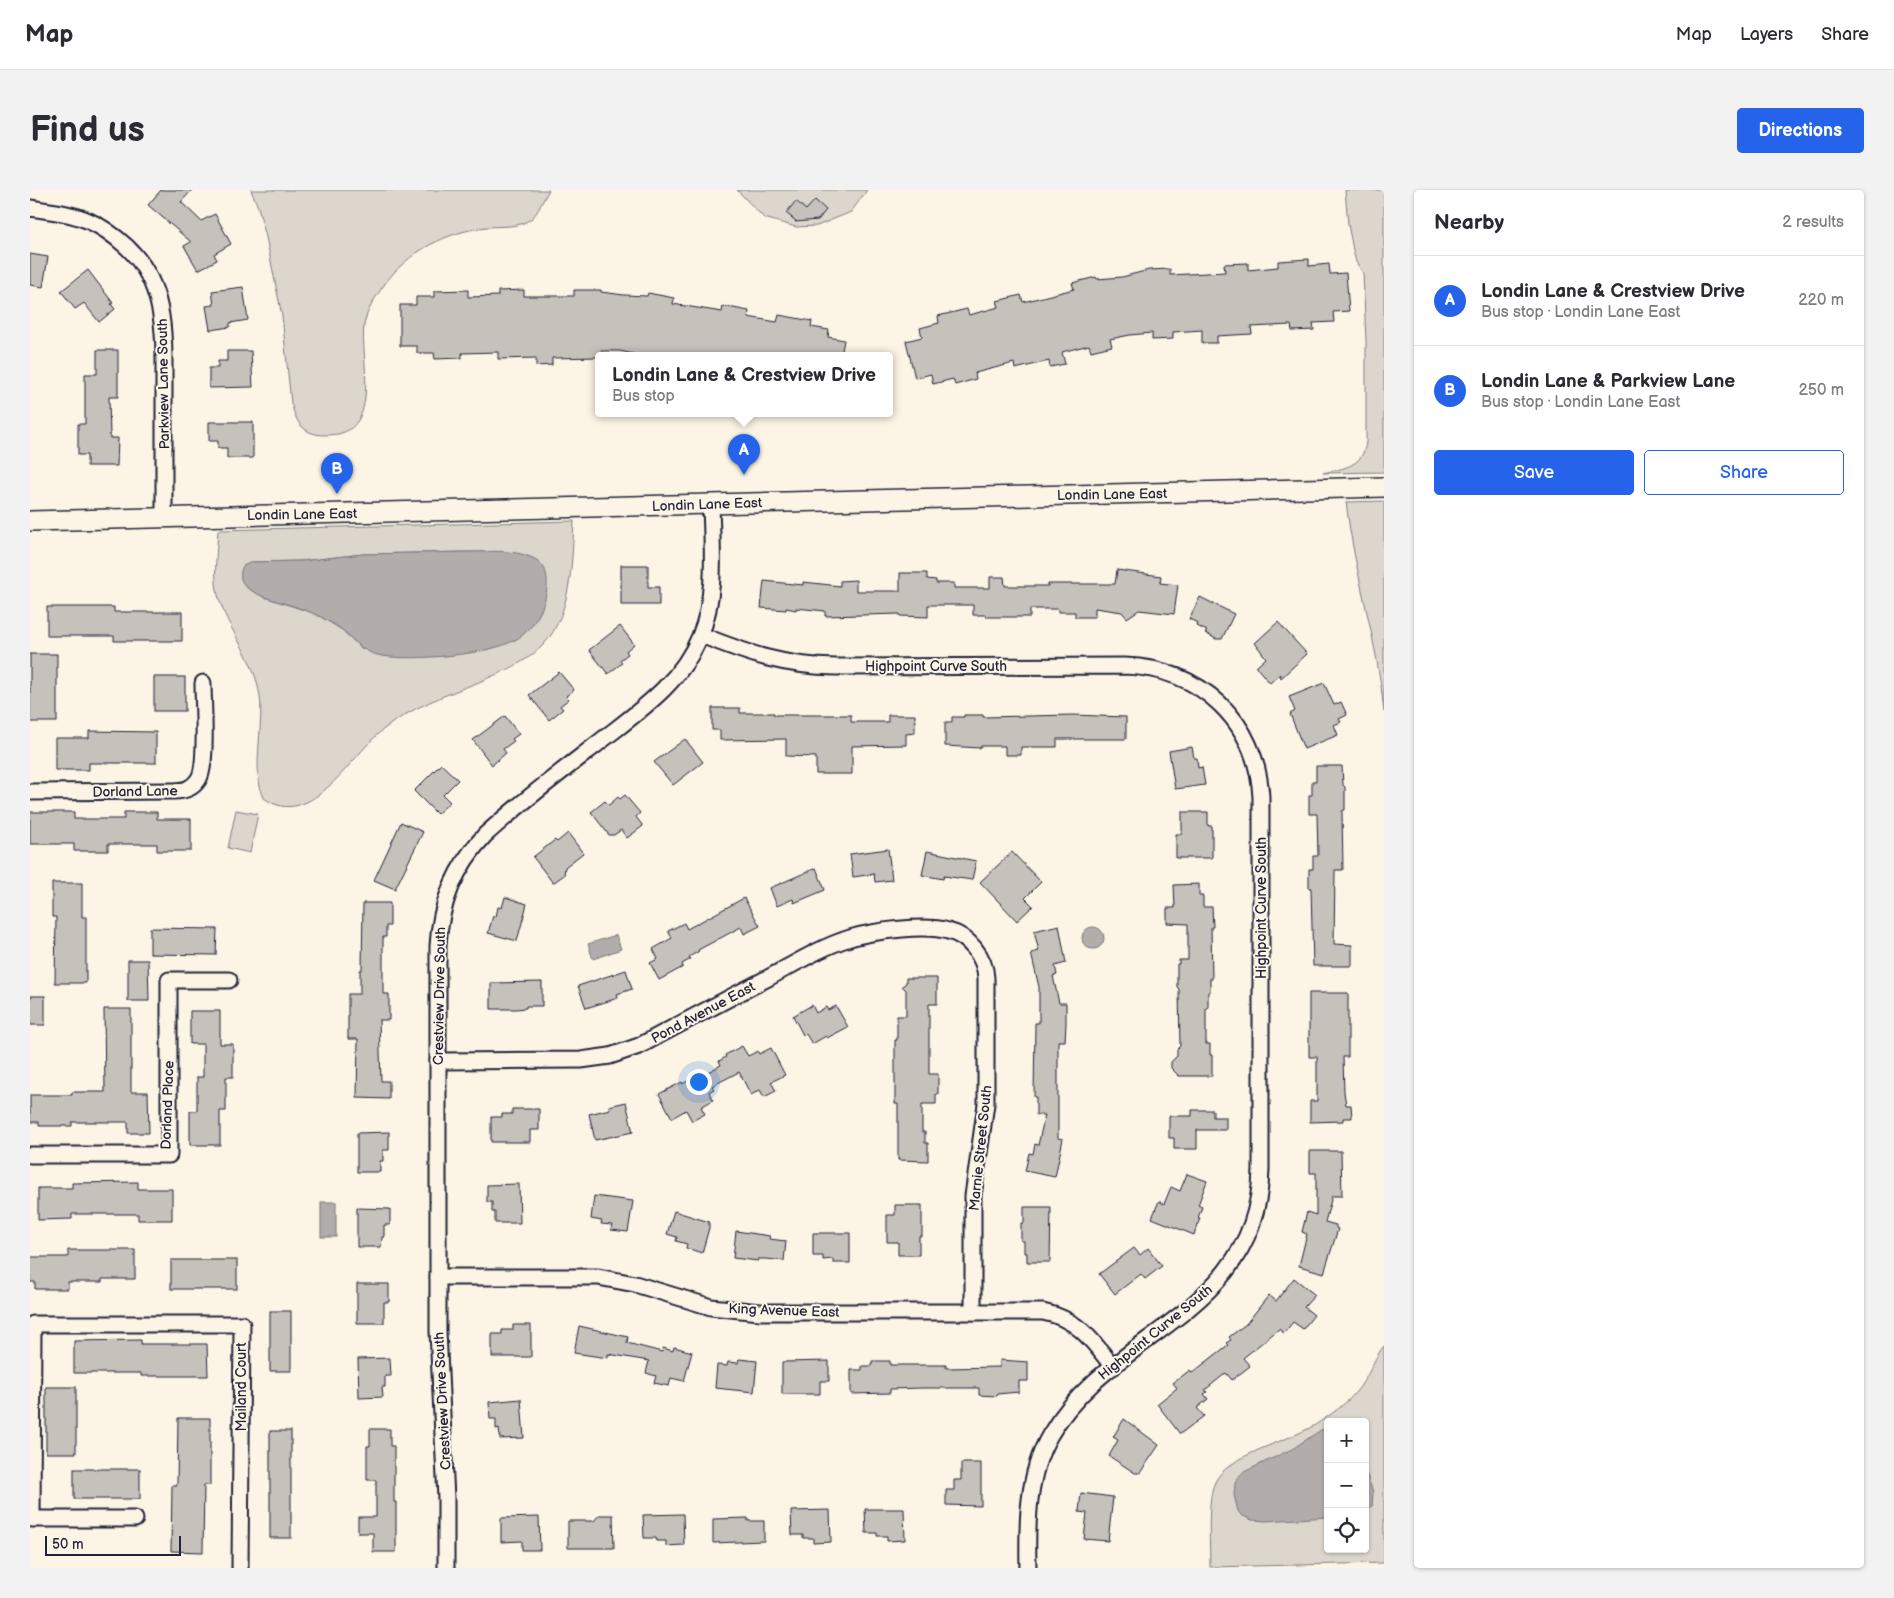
<!DOCTYPE html>
<meta charset="utf-8">
<style>
body{margin:0;font-family:"Balsamiq Sans",sans-serif;background:#f2f2f3;color:#2b2b33}
.controls{position:absolute;right:15px;bottom:15px;display:grid;overflow:hidden;border-radius:5px;box-shadow:0 1px 4px #0004}
.controls button{width:45px;height:45px;display:grid;place-items:center;padding:0;border:0;border-bottom:1px solid #e1e1e2;background:#fff;color:#2b2b33;font:25px sans-serif}
.scale{position:absolute;left:15px;bottom:12px;width:136px;box-sizing:border-box;padding-left:5px;border:2px solid #22223b;border-top:0;font-size:14px;line-height:18px;white-space:nowrap;color:#22223b;-webkit-text-stroke:4px #fcf5e5;paint-order:stroke}
.you{position:absolute;left:668px;top:891px;width:18px;height:18px;margin:-12px;border:4px solid #fff;border-radius:50%;background:#1a73e8;box-shadow:0 0 0 8px #1a73e833}
.badge{display:grid;place-items:center;width:32px;height:32px;border-radius:50%;background:#2563eb;color:#fff;font-size:16px;font-weight:700}
.pin{position:absolute;translate:-50% -41px;filter:drop-shadow(0 1px 2px #0008)}
.pin::after{content:'';position:absolute;top:26px;width:18px;height:15px;background:inherit;clip-path:polygon(0 0,100% 0,50% 100%)}
.popup{position:absolute;left:565px;top:162px;width:298px;height:65px;box-sizing:border-box;display:grid;place-content:center;border-radius:5px;background:#fff;filter:drop-shadow(0 1px 4px #0005);font-size:16px;white-space:nowrap;color:#7c7c81}
.popup b{font-size:19px;color:#2b2b33}
.popup::after{content:'';position:absolute;left:50%;top:100%;margin-left:-10px;border:10px solid transparent;border-top-color:#fff}
.list{margin:0;padding:0;list-style:none}
h2{display:flex;justify-content:space-between;align-items:center;height:65px;margin:0;padding:0 20px;font-size:21px}
h2 small{font-size:16px;font-weight:400;color:#7c7c81}
.list li{display:grid;grid-template-columns:32px 1fr auto;gap:15px;align-items:center;box-sizing:border-box;height:90px;padding:0 20px;border-top:1px solid #e1e1e2}
.list b{display:block;font-size:19px;white-space:nowrap}
.list p{margin:0;font-size:16px;white-space:nowrap;color:#7c7c81}
.list em{font-size:16px;font-style:normal;color:#7c7c81}
.actions{display:flex;gap:10px;padding:15px 20px}
.actions a{flex:1;padding:11px 0;border:1px solid #2563eb;border-radius:5px;text-align:center;font-size:18px;color:#2563eb}
.actions .main{background:#2563eb;color:#fff}
.icon{flex:none;width:28px;height:28px;fill:none;stroke:currentColor;stroke-width:2;stroke-linecap:round;stroke-linejoin:round}
.map{position:relative;flex:none;width:1354px;height:1378px;overflow:hidden;border-radius:5px}
header{display:flex;align-items:center;gap:30px;box-sizing:border-box;height:70px;padding:0 25px;background:#fff;border-bottom:1px solid #e1e1e2}
header strong{font-size:24px}
nav{display:flex;gap:28px;margin-inline-start:auto;font-size:18px}
.intro{display:flex;align-items:center;justify-content:space-between;box-sizing:border-box;height:120px;padding:0 30px}
h1{margin:0;font-size:35px}
.button{padding:12px 22px;border-radius:5px;background:#2563eb;color:#fff;font-size:18px;font-weight:700}
main{display:flex;gap:30px;padding:0 30px}
aside{flex:1;background:#fff;border-radius:5px;box-shadow:0 1px 4px #0004}
.map>svg:first-child{display:block}
</style>
<header>
<strong>Map</strong>
<nav><a>Map</a><a>Layers</a><a>Share</a></nav>
</header>
<div class="intro"><h1>Find us</h1><a class="button">Directions</a></div>
<main>
<div class="map">
<svg width="1354" height="1378" viewBox="0 0 1354 1378">
<rect width="100%" height="100%" fill="#fcf5e5"/>
<filter id="ink" filterUnits="userSpaceOnUse"><feTurbulence type="fractalNoise" baseFrequency=".02" numOctaves="2"/><feDisplacementMap in="SourceGraphic" scale="10" xChannelSelector="R" yChannelSelector="G"/><feConvolveMatrix kernelMatrix="1 2 1 2 8 2 1 2 1" color-interpolation-filters="sRGB"/></filter>
<g filter="url(#ink)">
<g fill="#dcd6cc" stroke="#7f7c84" fill-rule="evenodd">
<path d="M221,0H519C513,9 509,22 501,29C489,38 471,36 457,37C417,42 378,61 354,95C346,106 336,122 334,135C330,166 351,235 308,244C299,245 290,246 282,243C268,238 265,226 261,213L252,126L236,47L228,17Z"/>
<polygon points="707,0 837,0 821,22 787,36 766,37 734,28"/>
<path d="M1315,0H1354V282L1293,283C1314,278 1333,277 1336,252V151L1333,83L1326,72L1323,60L1318,34Z"/>
<path d="M1354,311V522C1348,451 1324,383 1316,312Z"/>
<path d="M544,331C542,368 542,416 519,448C502,471 474,481 449,492C416,505 382,517 354,539C323,562 281,643 234,608C221,582 234,538 230,506C224,467 202,447 190,412C182,390 187,363 188,340ZM437,362L475,363L516,400L511,421L428,464L407,466H355L331,458L312,440L286,424L234,407L217,398L222,372L271,371L333,364Z"/>
<polygon points="206,620 228,624 220,663 198,658"/>
<path d="M1354,1156V1373L1180,1377C1180,1356 1177,1316 1183,1297C1193,1263 1263,1252 1291,1231C1306,1221 1324,1208 1333,1192C1341,1181 1345,1166 1354,1156ZM1298,1232H1335V1359H1298Z"/>
</g>
<g fill="#b2adab" stroke="#78757e">
<path d="M437,362C459,362 488,358 508,371C525,383 515,417 505,431C500,439 492,447 483,451C457,465 382,471 352,466C333,463 326,451 312,440C294,426 271,418 250,412C235,407 201,399 213,376L222,372L271,371L333,364Z"/>
<circle cx="1063" cy="748" r="11"/>
<polygon points="586,745 591,759 563,769 558,754"/>
<rect x="291" y="1012" width="15" height="35"/>
<polygon points="1298,1238 1298,1327 1236,1331 1222,1330 1211,1325 1208,1321 1204,1305 1205,1293 1212,1283 1262,1259 1291,1240"/>
<polygon points="1335,1280 1343,1302 1342,1316 1335,1322"/>
</g>
<g fill="#c6c1bb" stroke="#22223b">
<polygon points="131,0 162,0 151,12 171,31 185,24 201,54 184,64 187,70 168,80 154,56 161,52 118,15"/>
<polygon points="785,10 796,20 788,30 765,32 766,31 756,23 766,11 776,20"/>
<polygon points="0,64 18,67 13,97 0,95"/>
<polygon points="1279,69 1279,76 1299,74 1300,84 1316,83 1319,121 1303,122 1304,132 1283,133 1284,140 1262,141 1261,135 1221,137 1222,144 1187,146 1187,153 1172,153 1172,140 1143,142 1143,149 1122,150 1122,143 1100,145 1080,149 1082,156 1061,161 1059,155 1032,162 1035,174 1020,177 1019,171 985,179 984,173 945,183 946,189 925,195 923,189 903,194 901,184 885,188 876,151 892,147 890,138 909,133 908,126 937,119 939,125 969,117 967,111 991,105 993,112 1044,99 1042,93 1066,87 1067,89 1092,87 1119,80 1140,79 1140,85 1195,82 1194,74 1218,73 1218,80 1248,77 1248,71"/>
<polygon points="58,80 83,113 81,114 85,119 69,132 54,113 45,119 31,101"/>
<polygon points="213,97 218,130 200,133 200,137 180,140 176,116 184,115 182,101"/>
<polygon points="438,100 438,107 468,106 468,101 494,100 494,106 544,106 544,100 571,100 571,102 594,105 617,106 618,103 644,108 643,114 692,122 693,116 719,121 718,127 747,132 749,125 782,131 781,137 799,140 798,147 814,150 811,166 607,166 607,165 590,161 571,161 571,166 569,167 522,168 522,175 506,176 506,168 468,169 468,162 432,163 432,168 405,169 404,163 387,163 387,156 370,156 370,115 386,115 386,107 404,107 404,101"/>
<polygon points="67,160 88,160 88,207 79,207 80,248 88,248 87,276 57,276 57,265 48,265 48,234 55,234 55,184 67,184"/>
<polygon points="197,161 221,161 223,197 179,198 179,178 188,178 188,171 197,171"/>
<polygon points="179,232 223,232 223,268 197,268 197,258 188,258 188,251 179,251"/>
<polygon points="591,375 618,375 618,397 629,397 629,415 591,415"/>
<polygon points="1087,380 1131,386 1130,393 1148,395 1144,424 1109,420 1097,428 1092,422 1065,418 1065,427 1045,427 1045,422 1028,422 1028,419 1000,419 1000,427 956,427 956,425 943,425 943,415 898,415 898,427 870,426 870,424 795,426 795,421 766,418 766,420 756,418 756,420 731,418 734,391 773,395 773,392 810,396 810,391 826,390 826,401 870,401 870,383 897,383 897,389 906,390 906,393 924,393 924,398 960,398 960,387 974,387 975,396 1018,396 1018,394 1085,394"/>
<polygon points="1170,407 1204,424 1192,449 1186,449 1175,443 1177,441 1167,436 1168,433 1159,429"/>
<polygon points="17,417 84,417 84,422 152,422 152,451 84,451 84,446 17,446"/>
<polygon points="1248,432 1277,464 1251,488 1250,484 1240,493 1226,477 1236,468 1225,453"/>
<polygon points="590,436 604,454 596,461 598,464 590,470 592,473 578,484 559,460"/>
<rect x="0" y="464" width="27" height="68"/>
<polygon points="529,482 544,500 536,506 539,509 530,516 533,519 519,530 499,505"/>
<rect x="124" y="487" width="31" height="34"/>
<polygon points="1294,493 1304,515 1311,512 1317,525 1309,529 1311,532 1304,535 1308,545 1274,559 1260,524 1265,521 1259,507"/>
<polygon points="682,518 710,518 710,523 744,523 744,525 821,525 821,532 858,532 858,525 885,525 885,543 876,544 876,555 822,556 822,584 786,584 786,567 756,566 756,549 690,550 690,540 682,540"/>
<polygon points="934,525 953,525 953,527 1043,525 1096,527 1096,549 1027,549 1027,557 991,557 991,565 975,565 975,556 951,556 950,558 915,556 915,532 922,532 922,527 934,527"/>
<polygon points="475,526 489,544 482,549 484,551 473,559 476,563 462,575 443,550"/>
<polygon points="59,541 126,542 126,573 59,573 59,580 25,580 25,548 59,548"/>
<polygon points="655,549 673,572 643,595 624,572"/>
<polygon points="1162,557 1164,568 1167,568 1168,578 1172,577 1175,595 1145,599 1139,561"/>
<polygon points="411,574 428,590 413,605 420,612 407,624 384,601"/>
<polygon points="1286,576 1312,576 1313,595 1315,597 1315,620 1312,621 1313,680 1305,680 1304,754 1322,755 1322,776 1283,776 1281,698 1279,698 1279,679 1283,679 1283,666 1288,666 1287,624 1279,624 1279,605 1282,605 1282,591 1286,591"/>
<polygon points="595,605 610,623 606,627 613,636 597,648 591,640 584,645 579,645 561,622 575,611 579,615 588,607 590,609"/>
<polygon points="0,622 44,622 44,629 94,629 94,622 127,622 127,629 161,629 161,661 127,661 127,654 78,654 78,661 44,661 44,654 0,654"/>
<polygon points="1152,622 1178,622 1178,636 1182,636 1182,668 1146,668 1146,644 1152,644"/>
<polygon points="371,632 393,642 365,699 344,690"/>
<polygon points="538,643 553,663 535,677 534,685 523,693 503,667 525,650 527,652"/>
<polygon points="858,659 862,690 845,692 844,684 823,687 820,664"/>
<polygon points="897,661 946,671 942,690 914,686 913,689 892,685"/>
<polygon points="982,662 1011,692 995,708 1003,716 987,731 950,692"/>
<polygon points="786,678 795,700 764,713 763,709 747,716 740,698"/>
<polygon points="22,693 52,693 52,727 56,727 56,793 25,793 26,727 22,727"/>
<polygon points="1169,694 1169,706 1173,706 1173,717 1182,717 1183,737 1181,737 1182,789 1180,789 1180,802 1178,802 1178,818 1176,818 1176,854 1180,854 1180,865 1182,865 1182,886 1149,886 1141,878 1141,872 1147,866 1147,859 1150,856 1149,799 1147,797 1147,774 1149,774 1149,770 1158,770 1158,734 1137,733 1137,718 1145,718 1144,695"/>
<polygon points="475,707 497,714 487,751 458,743 463,726 466,727 468,717 472,718"/>
<polygon points="714,708 730,736 714,744 711,737 668,760 669,761 659,767 661,769 652,774 653,777 629,790 620,773 628,769 623,759 642,748 638,741 654,733 657,739"/>
<polygon points="333,713 360,713 360,736 356,736 356,747 353,747 353,804 359,804 359,830 349,830 351,891 359,891 359,909 327,908 328,849 318,849 318,804 330,804 330,780 332,780"/>
<polygon points="1029,735 1036,773 1025,776 1027,785 1023,786 1029,813 1036,813 1036,834 1035,851 1028,851 1028,948 1033,949 1025,987 995,981 999,963 1003,964 1005,954 1008,955 1015,925 1006,925 1006,907 1004,907 1005,833 1009,833 1009,797 1001,763 1009,761 1004,741"/>
<polygon points="120,738 187,739 186,765 120,764"/>
<polygon points="98,770 118,770 119,811 98,811"/>
<polygon points="596,780 602,799 587,804 588,808 556,818 548,796"/>
<polygon points="876,788 907,788 907,814 899,814 899,884 908,884 908,904 906,904 906,914 892,914 892,942 895,942 895,953 898,953 898,971 868,970 868,914 865,914 865,850 867,850 867,826 876,826 876,800 872,796 876,793"/>
<polygon points="512,792 512,816 496,816 496,818 486,819 461,819 461,793"/>
<polygon points="1279,803 1318,803 1318,867 1313,867 1314,902 1316,915 1321,915 1322,928 1313,928 1313,931 1280,932 1280,911 1287,911 1287,867 1279,867"/>
<rect x="0" y="806" width="15" height="29"/>
<polygon points="782,815 786,823 796,817 798,820 806,816 818,837 797,848 796,846 782,854 776,844 773,845 763,826"/>
<polygon points="74,819 101,819 101,902 118,902 119,943 98,943 98,932 42,932 42,936 9,936 9,932 0,932 0,905 42,905 42,902 75,902"/>
<polygon points="160,821 190,821 190,854 203,854 203,887 196,887 196,921 190,921 190,955 160,955 160,921 167,921 167,887 173,887 173,854 160,854"/>
<polygon points="712,856 718,866 728,861 729,864 741,858 755,885 741,892 746,901 734,907 730,900 721,905 709,882 682,896 684,899 679,902 683,910 671,917 675,924 662,931 656,920 642,928 629,904 652,892 653,894 660,889 661,891 691,875 689,871 696,867 695,865"/>
<polygon points="596,912 603,942 565,950 559,924 580,919 579,916"/>
<polygon points="482,919 509,919 509,940 500,940 500,952 461,952 461,927 472,927 472,924 482,924"/>
<polygon points="1162,920 1183,920 1183,927 1196,927 1196,940 1167,940 1167,959 1144,959 1144,948 1139,948 1139,926 1162,926"/>
<polygon points="359,942 359,960 353,960 353,971 350,971 350,982 327,982 327,943"/>
<polygon points="1280,961 1311,961 1312,1006 1302,1006 1295,1032 1306,1035 1306,1038 1308,1039 1294,1083 1269,1076 1277,1044 1272,1042 1277,1022 1286,1025 1286,983 1280,983"/>
<polygon points="1157,984 1177,991 1168,1015 1172,1017 1168,1028 1170,1028 1164,1045 1122,1028 1129,1011 1134,1014 1141,997 1150,1001"/>
<polygon points="108,992 108,999 142,999 142,1030 108,1030 108,1024 42,1024 42,1029 8,1030 8,998 42,998 42,993"/>
<polygon points="489,994 490,1033 465,1033 465,1022 462,1022 462,1012 457,1012 457,995"/>
<polygon points="564,1006 603,1011 598,1042 581,1040 582,1035 571,1034 572,1031 561,1029"/>
<polygon points="865,1015 892,1015 892,1046 889,1046 889,1065 868,1065 868,1052 857,1052 857,1025 865,1025"/>
<polygon points="994,1017 1021,1017 1020,1072 997,1072 997,1063 994,1063 994,1051 991,1051 991,1033 994,1033"/>
<polygon points="327,1018 360,1019 360,1035 354,1035 354,1047 352,1047 351,1057 327,1057"/>
<polygon points="644,1021 679,1032 679,1038 672,1063 656,1058 657,1054 646,1051 647,1047 637,1044"/>
<polygon points="706,1041 740,1046 739,1049 756,1051 754,1071 737,1069 728,1069 728,1071 703,1068"/>
<polygon points="783,1043 820,1043 820,1073 803,1073 803,1069 793,1070 793,1066 783,1066"/>
<polygon points="1104,1058 1110,1065 1118,1058 1132,1076 1115,1089 1111,1084 1085,1104 1069,1084"/>
<polygon points="38,1060 105,1060 105,1089 72,1089 72,1092 38,1092 38,1099 5,1099 5,1092 0,1092 0,1067 38,1067"/>
<rect x="141" y="1070" width="66" height="29"/>
<polygon points="1264,1088 1285,1105 1274,1117 1284,1125 1273,1139 1263,1132 1254,1143 1249,1139 1213,1168 1220,1176 1202,1190 1196,1183 1175,1200 1177,1202 1174,1204 1178,1209 1167,1218 1174,1226 1150,1244 1127,1214 1147,1198 1143,1193 1160,1180 1162,1183 1198,1155 1196,1153 1201,1150 1199,1147 1216,1134 1239,1105 1246,1111"/>
<polygon points="327,1094 359,1094 359,1112 354,1112 354,1133 327,1133"/>
<rect x="240" y="1121" width="21" height="60"/>
<polygon points="483,1135 501,1135 501,1167 462,1167 462,1144 472,1144 472,1140 483,1140"/>
<polygon points="549,1136 598,1147 597,1153 632,1162 633,1158 643,1161 644,1157 662,1162 654,1191 641,1188 639,1196 624,1193 626,1186 616,1183 619,1171 578,1164 578,1168 544,1163"/>
<polygon points="111,1150 111,1154 177,1154 178,1186 111,1186 111,1183 44,1183 44,1151"/>
<polygon points="360,1168 361,1186 355,1186 355,1197 352,1197 353,1207 329,1208 328,1169"/>
<polygon points="709,1169 727,1171 724,1202 685,1198 687,1175 697,1176 698,1172 708,1173"/>
<polygon points="970,1170 998,1172 998,1191 989,1191 989,1202 967,1204 967,1206 949,1205 949,1198 892,1198 860,1199 860,1203 821,1204 821,1180 832,1180 832,1176 842,1176 842,1171 860,1171 860,1175 916,1175 916,1178 970,1177"/>
<polygon points="799,1171 799,1191 790,1191 790,1204 752,1204 752,1172"/>
<rect x="16" y="1197" width="30" height="66"/>
<polygon points="491,1209 494,1248 470,1249 469,1238 466,1239 466,1229 460,1229 459,1212"/>
<polygon points="148,1228 180,1228 180,1295 174,1295 173,1362 141,1361 142,1295 147,1295"/>
<polygon points="1094,1229 1129,1255 1110,1283 1105,1283 1079,1266 1088,1250 1083,1247"/>
<polygon points="340,1239 360,1239 360,1256 364,1256 364,1312 366,1312 366,1362 343,1362 343,1343 328,1343 328,1327 346,1327 346,1290 337,1290 337,1256 340,1256"/>
<rect x="240" y="1241" width="21" height="107"/>
<polygon points="931,1273 951,1273 951,1316 916,1315 916,1300 924,1300 924,1290 931,1290"/>
<rect x="44" y="1279" width="66" height="30"/>
<polygon points="1051,1303 1083,1307 1078,1351 1054,1349 1057,1323 1049,1322"/>
<polygon points="835,1319 874,1319 875,1350 857,1351 857,1346 847,1346 847,1343 836,1343"/>
<polygon points="800,1320 801,1352 783,1353 783,1348 773,1348 773,1345 762,1345 761,1321"/>
<polygon points="653,1324 654,1355 636,1356 636,1351 626,1351 626,1348 614,1348 613,1325"/>
<polygon points="569,1325 583,1325 584,1358 538,1358 538,1331 564,1331"/>
<polygon points="509,1327 510,1360 492,1360 492,1351 471,1352 471,1328"/>
<polygon points="718,1328 718,1331 734,1331 734,1351 683,1353 683,1329"/>
</g>
<g fill="none" stroke-linecap="round" stroke-linejoin="round">
<g stroke="#22223b" stroke-width="19">
<g id="minor">
<path d="M0,18C20,21 41,23 59,31C73,37 86,47 97,57C137,95 134,147 134,198C134,241 134,284 134,328"/>
<path d="M671,445C719,464 753,476 806,477L1095,476C1170,478 1227,531 1231,607V979C1229,1124 1081,1140 1020,1245C997,1284 997,1334 998,1378"/>
<path d="M0,602L144,601C154,601 162,599 168,590C178,577 173,513 173,493"/>
<path d="M408,871L551,870L580,866L609,856C652,833 695,810 738,788C764,774 791,757 820,748C843,741 896,734 918,741C939,746 955,767 956,788V914L943,1006V1122"/>
<polyline points="0,965 139,965 139,790 199,790"/>
<path d="M408,1087H568L605,1094L681,1117L730,1122H1013C1048,1129 1062,1150 1083,1177"/>
<polyline points="105,1329 2,1329 3,1134 212,1134 210,1378"/>
<path d="M416,1378V1309L408,1141V756C410,713 426,676 455,645C493,610 535,579 576,547C612,519 652,491 670,446C687,405 682,358 681,314"/>
</g>
</g>
<g stroke="#22223b" stroke-width="22">
<polyline id="tertiary" points="0,331 1354,297"/>
</g>
<use href="#minor" stroke="#fcf5e5" stroke-width="15"/>
<use href="#tertiary" stroke="#fcf5e5" stroke-width="19"/>
</g>
</g>
<g text-anchor="middle" stroke-width="4" stroke-linejoin="round" paint-order="stroke">
<g font-size="14" fill="#22223b" stroke="#fcf5e5">
<text transform="translate(133 194) rotate(-91)" y="5">Parkview Lane South</text>
<text transform="translate(1082 304) rotate(-1)" y="5">Londin Lane East</text>
<text transform="translate(677 314) rotate(-2)" y="5">Londin Lane East</text>
<text transform="translate(272 324) rotate(-1)" y="5">Londin Lane East</text>
<text x="906" y="481">Highpoint Curve South</text>
<text transform="translate(105 601) rotate(-1)" y="5">Dorland Lane</text>
<text transform="translate(1231 718) rotate(-90)" y="5">Highpoint Curve South</text>
<text transform="translate(409 806) rotate(-89)" y="5">Crestview Drive South</text>
<text transform="translate(673 822) rotate(-28)" y="5">Pond Avenue East</text>
<text transform="translate(137 915) rotate(-88)" y="5">Dorland Place</text>
<text transform="translate(950 958) rotate(-84)" y="5">Marnie Street South</text>
<text transform="translate(754 1120) rotate(2)" y="5">King Avenue East</text>
<text transform="translate(1125 1142) rotate(-39)" y="5">Highpoint Curve South</text>
<text transform="translate(211 1197) rotate(-90)" y="5">Mailand Court</text>
<text transform="translate(412 1211) rotate(-93)" y="5">Crestview Drive South</text>
</g>
</g>
</svg>
<div class="controls">
<button>+</button>
<button>−</button>
<button><svg class="icon" aria-label="locate" viewBox="0 0 24 24"><circle cx="12" cy="12" r="6"/><path d="M12 2v4M12 18v4M2 12h4M18 12h4"/></svg></button>
</div>
<div class="scale">50 m</div>
<div class="you"></div>
<div class="pin badge" style="left:714px;top:285px">A</div>
<div class="popup"><b>Londin Lane &amp; Crestview Drive</b>Bus stop</div>
<div class="pin badge" style="left:307px;top:304px">B</div>
</div>
<aside>
<h2>Nearby<small>2 results</small></h2>
<ul class="list">
<li><span class="badge">A</span><div><b>Londin Lane &amp; Crestview Drive</b><p>Bus stop · Londin Lane East</p></div><em>220 m</em></li>
<li><span class="badge">B</span><div><b>Londin Lane &amp; Parkview Lane</b><p>Bus stop · Londin Lane East</p></div><em>250 m</em></li>
</ul>
<div class="actions"><a class="main">Save</a><a>Share</a></div>
</aside>
</main>
